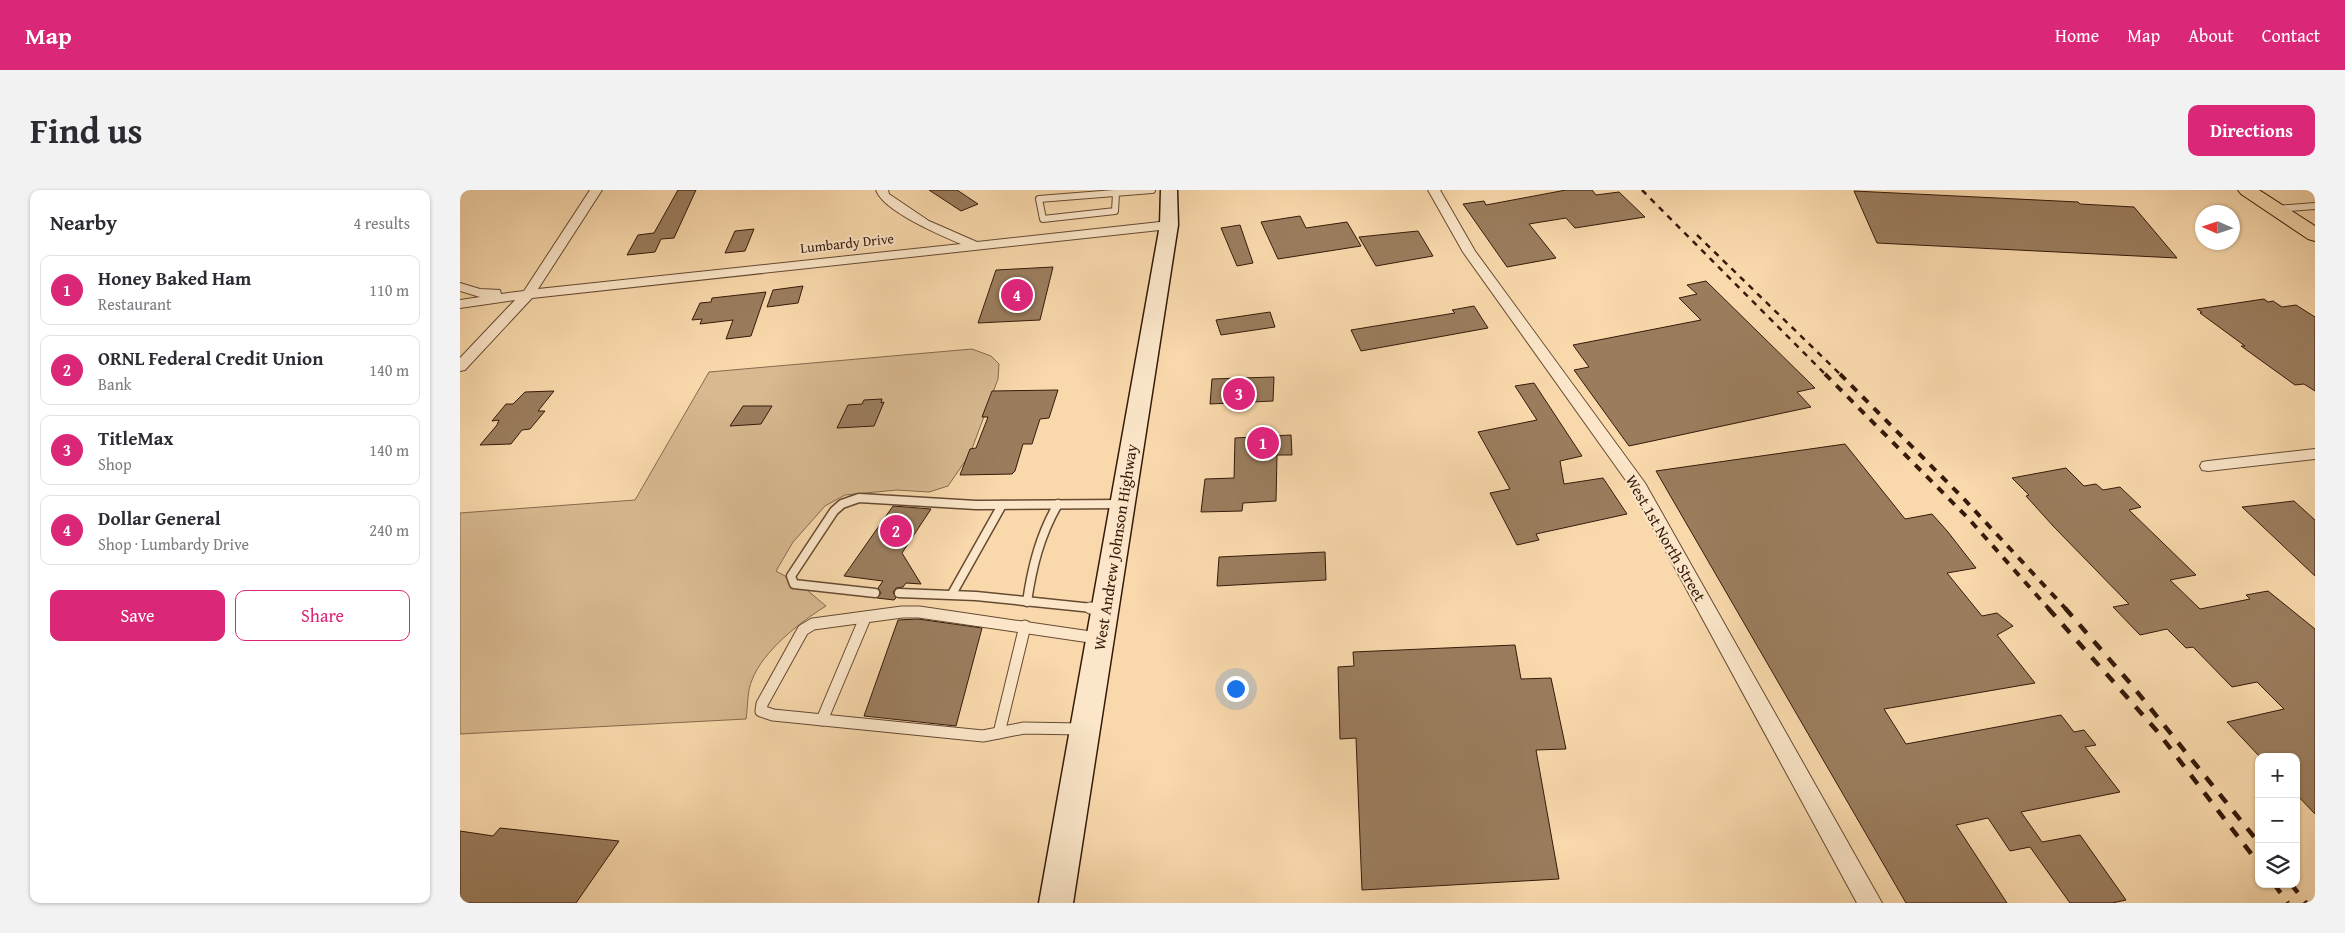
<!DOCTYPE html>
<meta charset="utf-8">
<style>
body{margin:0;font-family:"Gentium Book Plus",serif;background:#f2f2f3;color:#2b2b33}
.controls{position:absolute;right:15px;bottom:15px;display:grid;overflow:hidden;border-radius:10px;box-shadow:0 1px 4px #0004}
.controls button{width:45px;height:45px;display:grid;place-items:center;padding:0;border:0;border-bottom:1px solid #e1e1e2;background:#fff;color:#2b2b33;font:25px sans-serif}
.compass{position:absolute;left:1735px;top:15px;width:45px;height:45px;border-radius:50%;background:#fff;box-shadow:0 1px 4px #0004;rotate:273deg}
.you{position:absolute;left:775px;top:498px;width:18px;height:18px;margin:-12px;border:4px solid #fff;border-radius:50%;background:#1a73e8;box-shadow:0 0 0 8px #1a73e833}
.badge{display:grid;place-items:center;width:32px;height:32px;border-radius:50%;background:#db2777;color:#fff;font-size:16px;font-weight:700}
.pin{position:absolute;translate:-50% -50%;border:2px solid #fff;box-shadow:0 1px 5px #0006}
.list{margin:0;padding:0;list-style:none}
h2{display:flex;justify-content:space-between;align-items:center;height:65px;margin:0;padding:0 20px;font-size:21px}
h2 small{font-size:16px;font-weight:400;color:#7c7c81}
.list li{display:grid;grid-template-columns:32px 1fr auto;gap:15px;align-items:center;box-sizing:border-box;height:70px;margin:0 10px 10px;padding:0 10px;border:1px solid #e1e1e2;border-radius:10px}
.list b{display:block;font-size:19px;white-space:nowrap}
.list p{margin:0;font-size:16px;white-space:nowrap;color:#7c7c81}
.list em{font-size:16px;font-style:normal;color:#7c7c81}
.actions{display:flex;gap:10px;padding:15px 20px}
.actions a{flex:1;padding:11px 0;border:1px solid #db2777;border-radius:10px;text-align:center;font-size:18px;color:#db2777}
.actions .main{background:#db2777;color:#fff}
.icon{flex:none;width:28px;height:28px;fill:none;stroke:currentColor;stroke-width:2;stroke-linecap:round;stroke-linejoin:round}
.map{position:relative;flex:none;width:1855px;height:713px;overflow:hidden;border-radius:10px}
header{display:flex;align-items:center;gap:30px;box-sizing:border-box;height:70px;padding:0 25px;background:#db2777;color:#fff}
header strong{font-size:24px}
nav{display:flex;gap:28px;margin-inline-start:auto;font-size:18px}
.intro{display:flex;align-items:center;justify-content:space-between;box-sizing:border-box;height:120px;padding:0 30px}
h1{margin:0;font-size:35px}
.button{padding:12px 22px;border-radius:10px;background:#db2777;color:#fff;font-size:18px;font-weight:700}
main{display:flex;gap:30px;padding:0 30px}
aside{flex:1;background:#fff;border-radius:10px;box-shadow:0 1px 4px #0004}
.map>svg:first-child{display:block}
</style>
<header>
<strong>Map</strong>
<nav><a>Home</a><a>Map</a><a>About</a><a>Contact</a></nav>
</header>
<div class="intro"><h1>Find us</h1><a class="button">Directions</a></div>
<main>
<aside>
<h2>Nearby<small>4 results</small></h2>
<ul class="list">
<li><span class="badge">1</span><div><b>Honey Baked Ham</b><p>Restaurant</p></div><em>110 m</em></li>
<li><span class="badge">2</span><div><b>ORNL Federal Credit Union</b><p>Bank</p></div><em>140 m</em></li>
<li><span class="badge">3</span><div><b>TitleMax</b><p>Shop</p></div><em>140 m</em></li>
<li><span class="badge">4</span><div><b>Dollar General</b><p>Shop · Lumbardy Drive</p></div><em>240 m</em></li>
</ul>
<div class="actions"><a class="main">Save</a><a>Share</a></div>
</aside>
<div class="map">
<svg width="1855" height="713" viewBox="0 0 1855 713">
<rect width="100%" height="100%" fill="#f9d9ac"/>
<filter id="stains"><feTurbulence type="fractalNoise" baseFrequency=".004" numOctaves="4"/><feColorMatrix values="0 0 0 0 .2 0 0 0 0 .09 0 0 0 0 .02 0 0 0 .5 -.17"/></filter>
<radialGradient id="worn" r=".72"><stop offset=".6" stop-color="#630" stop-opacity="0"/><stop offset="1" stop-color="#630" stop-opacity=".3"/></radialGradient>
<path fill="#d8b990" stroke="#866a4d" d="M512,159L531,166L539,174L538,189L510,264L488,296L469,302L437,300L385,305L365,316L333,352L316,381L341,395L366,416C340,432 303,461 292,490C287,501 288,517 286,529L0,544V323L175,310L249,182Z"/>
<g fill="#9b7d5e" stroke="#351a0a">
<polygon points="218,0 236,0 214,48 201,49 195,62 167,65 178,45 194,43"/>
<polygon points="469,0 497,0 518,14 501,21"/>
<polygon points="1106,0 1132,0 1136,5 1159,2 1185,27 1115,38 1106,28 1069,34 1096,68 1047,77 1003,14 1024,11 1026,15"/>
<polygon points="1394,1 1618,12 1620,14 1674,17 1717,68 1417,53"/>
<polygon points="840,26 846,38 887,32 901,56 818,69 801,32"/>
<polygon points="780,35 793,73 777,76 761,38"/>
<polygon points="294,39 285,61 265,63 275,41"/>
<polygon points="958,41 973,66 916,76 899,47"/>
<polygon points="593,77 580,130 518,133 536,80"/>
<polygon points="1246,91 1355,198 1337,202 1351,217 1169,256 1114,180 1129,177 1113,155 1241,130 1219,108 1237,104 1227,95"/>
<polygon points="343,96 338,113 307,117 313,100"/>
<polygon points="306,102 291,146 266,149 273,130 240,134 242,129 232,130 240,113 251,112 252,108"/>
<polygon points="1804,109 1808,112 1813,111 1822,117 1836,115 1855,127 1855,201 1844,194 1835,195 1781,156 1785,156 1740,123 1742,122 1737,119"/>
<polygon points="1014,116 1028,138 901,161 891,140 995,123 992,120"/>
<polygon points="810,122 815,137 761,145 756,130"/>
<polygon points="814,187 813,211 750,214 752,189"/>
<polygon points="1074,193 1122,266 1100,271 1104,294 1143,288 1167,324 1076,344 1079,350 1057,355 1030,303 1050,299 1018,242 1077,230 1055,196"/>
<polygon points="598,200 589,228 580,229 572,254 563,254 555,281 552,284 500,285 510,259 516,258 528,227 522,227 532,201"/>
<polygon points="94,201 78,221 85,221 70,239 62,240 51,254 20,255 37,235 39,230 32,231 46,214 53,214 65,202"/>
<polygon points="422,209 421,213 424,212 414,236 377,238 388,215 402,214 404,210"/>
<polygon points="283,216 312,216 301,234 270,236"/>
<polygon points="831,245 832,265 817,265 816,311 783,313 782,321 741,322 745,289 774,288 775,248"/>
<polygon points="1385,254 1445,329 1472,324 1488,342 1516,378 1487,383 1522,426 1537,423 1553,436 1537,445 1575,493 1424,519 1446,554 1601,525 1614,542 1624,540 1636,555 1625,557 1660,602 1561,622 1582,652 1620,645 1666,710 1652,713 1610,713 1570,657 1550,661 1528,628 1496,635 1547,713 1446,713 1196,281"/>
<polygon points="1606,278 1624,296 1636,294 1643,300 1660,297 1681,317 1669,320 1736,385 1710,390 1740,419 1790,409 1786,405 1808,401 1855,439 1855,624 1836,604 1836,567 1800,567 1767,532 1824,519 1797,492 1772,497 1733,457 1726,458 1707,439 1680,445 1653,417 1669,414 1594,337 1566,306 1569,305 1552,288"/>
<polygon points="1834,311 1855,330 1855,386 1782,317"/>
<polygon points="433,316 471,319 442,363 461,394 446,393 443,397 436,398 433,402 436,408 434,410 417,408 421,403 418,398 423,391 384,386"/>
<polygon points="865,362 866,390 757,396 759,367"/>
<polygon points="458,429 522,438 496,536 404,526 438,430"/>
<polygon points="1055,455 1061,489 1091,488 1106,559 1076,560 1099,689 902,700 896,548 880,549 878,477 894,476 893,462"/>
<polygon points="40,638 159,651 116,713 0,713 0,641 33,646"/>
</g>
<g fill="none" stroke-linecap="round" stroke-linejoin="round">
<g stroke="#664a32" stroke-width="8">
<g id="lane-far2">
<polyline points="656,3 655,21 583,29 579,9 692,0"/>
<polyline points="1816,19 1855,16"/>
</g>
</g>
<g stroke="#664a32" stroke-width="11">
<g id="lane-far1">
<polyline points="415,403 334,394 331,386 374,321 382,314 399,308 516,315 662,314"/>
<polyline points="439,403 516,406 642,419"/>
<polyline points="492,404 542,315"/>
<path d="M567,412C572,377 580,345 598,314"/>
</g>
</g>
<g stroke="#664a32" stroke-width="13">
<g id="lane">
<polyline points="630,418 643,419"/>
<polyline points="362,530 405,428"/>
<polyline points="621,539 564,538 523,546 313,525 301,521 302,514 343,440 353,434 442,422 459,422 637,448"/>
<polyline points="539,543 565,436"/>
</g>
</g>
<g stroke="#664a32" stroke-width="2">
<g id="street">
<path d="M130,0H142L78,99L501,54C480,45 423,21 416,0H428L429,4L469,31L517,52L709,31L715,35L709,39L72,108L5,180L0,181V168L55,110L0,118V110L20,107L0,101V93L20,99L40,100L41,104L64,101Z"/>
<polygon points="968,0 980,0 1015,61 1185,293 1422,713 1397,713 1172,299 1003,62"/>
<polygon points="1855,259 1855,269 1748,281 1742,280 1740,276 1742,272 1748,271"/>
</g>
</g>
<g stroke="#351a0a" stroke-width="3">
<polygon id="secondary" points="701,0 717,0 718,35 613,713 579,713 700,35"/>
</g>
<g stroke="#351a0a" stroke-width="2">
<polygon id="primary" points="1778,0 1799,0 1855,36 1855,51 1848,49 1781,4"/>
</g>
<use href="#lane-far2" stroke="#fbe6c9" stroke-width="6"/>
<use href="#lane-far1" stroke="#fbe6c9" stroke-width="8"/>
<use href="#lane" stroke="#fbe6c9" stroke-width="11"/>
<use href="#street" fill="#fbe6c9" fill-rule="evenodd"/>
<use href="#secondary" fill="#fbe6c9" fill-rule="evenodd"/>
<use href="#primary" fill="#f9d9ac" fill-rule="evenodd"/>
<g stroke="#351a0a" stroke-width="2.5" stroke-dasharray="6 6" stroke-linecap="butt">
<polyline points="1182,0 1366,185"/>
<polyline points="1237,45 1381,185"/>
</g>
<g stroke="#351a0a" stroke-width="4" stroke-dasharray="8 8" stroke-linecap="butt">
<polyline points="1365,184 1508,328 1589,419"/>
<polyline points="1380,184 1504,309 1606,419"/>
</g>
<g stroke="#351a0a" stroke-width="4.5" stroke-dasharray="11 11" stroke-linecap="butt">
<polyline points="1588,418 1697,541 1799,674"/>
<polyline points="1605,418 1670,493 1799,653"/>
<polyline points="1814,694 1828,713"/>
<polyline points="1831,694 1846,713"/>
</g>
</g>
<g text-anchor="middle" stroke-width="4" stroke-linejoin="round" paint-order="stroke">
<g font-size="14" fill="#351a0a" stroke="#fbe6c9">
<text transform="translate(387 53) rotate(-6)" y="5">Lumbardy Drive</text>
</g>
<g font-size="16" fill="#351a0a" stroke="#fbe6c9">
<text transform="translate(1206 348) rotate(60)" y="6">West 1st North Street</text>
<text transform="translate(655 357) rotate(-81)" y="6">West Andrew Johnson Highway</text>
</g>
</g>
<rect width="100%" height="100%" filter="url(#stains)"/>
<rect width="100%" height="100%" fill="url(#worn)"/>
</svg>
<div class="controls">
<button>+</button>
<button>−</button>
<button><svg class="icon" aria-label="layers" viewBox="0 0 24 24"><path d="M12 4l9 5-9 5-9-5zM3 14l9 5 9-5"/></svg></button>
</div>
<svg class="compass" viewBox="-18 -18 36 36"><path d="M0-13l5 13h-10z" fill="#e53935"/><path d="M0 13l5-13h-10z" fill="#7c7c81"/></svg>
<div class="you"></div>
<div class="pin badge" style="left:803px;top:253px">1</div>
<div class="pin badge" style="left:436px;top:341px">2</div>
<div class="pin badge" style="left:779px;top:204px">3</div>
<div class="pin badge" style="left:557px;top:105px">4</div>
</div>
</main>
